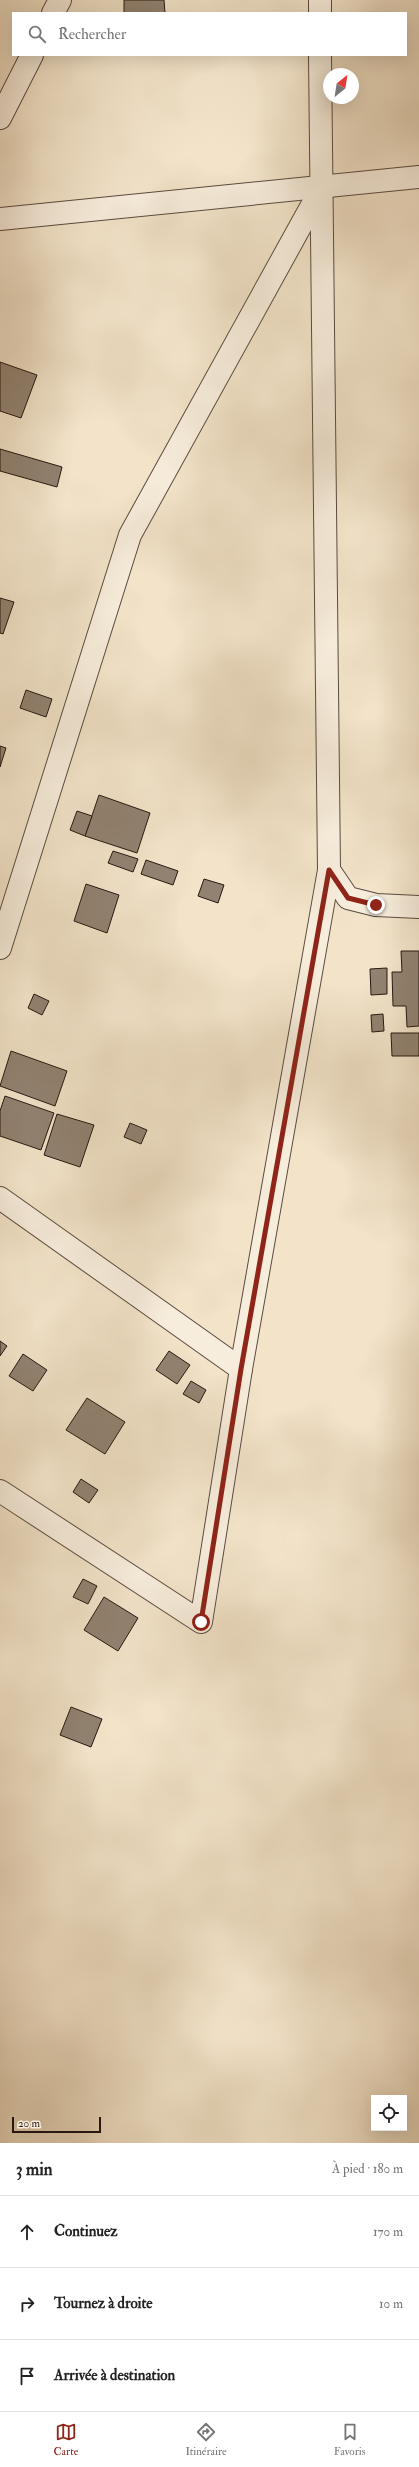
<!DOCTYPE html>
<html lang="fr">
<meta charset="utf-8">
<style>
body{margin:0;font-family:"IM FELL Double Pica",serif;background:#f6f6f6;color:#222}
.controls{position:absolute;right:12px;bottom:12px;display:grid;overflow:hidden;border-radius:0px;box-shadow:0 4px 16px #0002}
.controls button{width:36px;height:36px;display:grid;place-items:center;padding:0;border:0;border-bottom:1px solid #e0e0e0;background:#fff;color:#222;font:20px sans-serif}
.compass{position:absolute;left:323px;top:68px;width:36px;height:36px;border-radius:50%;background:#fff;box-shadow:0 4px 16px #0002;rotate:30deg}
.scale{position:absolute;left:12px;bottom:10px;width:89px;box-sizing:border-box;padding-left:4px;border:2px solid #271811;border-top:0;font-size:11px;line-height:14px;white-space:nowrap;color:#271811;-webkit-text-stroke:3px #f7eddc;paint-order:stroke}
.stop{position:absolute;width:12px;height:12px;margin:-9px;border:3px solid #8f2418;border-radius:50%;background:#fff}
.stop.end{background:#8f2418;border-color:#fff;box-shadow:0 1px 4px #0008}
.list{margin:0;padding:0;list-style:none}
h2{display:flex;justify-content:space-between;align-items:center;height:52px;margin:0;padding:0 16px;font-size:17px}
h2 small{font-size:13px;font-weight:400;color:#767676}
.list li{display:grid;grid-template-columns:26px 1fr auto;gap:12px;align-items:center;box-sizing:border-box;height:72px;padding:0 16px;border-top:1px solid #e0e0e0}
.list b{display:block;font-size:15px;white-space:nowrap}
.list em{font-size:13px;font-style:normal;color:#767676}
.icon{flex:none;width:22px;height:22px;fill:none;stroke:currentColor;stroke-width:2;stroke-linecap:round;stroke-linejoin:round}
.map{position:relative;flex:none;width:419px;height:2143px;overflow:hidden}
.search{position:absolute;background:#fff;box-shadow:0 4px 16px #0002;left:12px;right:12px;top:12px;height:44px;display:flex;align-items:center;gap:10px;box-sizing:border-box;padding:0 14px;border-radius:0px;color:#767676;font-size:15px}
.sheet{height:268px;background:#fff}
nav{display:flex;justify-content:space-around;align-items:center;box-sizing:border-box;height:56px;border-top:1px solid #e0e0e0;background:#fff;font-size:11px;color:#767676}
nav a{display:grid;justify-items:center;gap:2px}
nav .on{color:#8f2418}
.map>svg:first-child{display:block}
</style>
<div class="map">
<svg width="419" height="2143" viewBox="0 0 419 2143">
<rect width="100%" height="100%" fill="#f2e3c9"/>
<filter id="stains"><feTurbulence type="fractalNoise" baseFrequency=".005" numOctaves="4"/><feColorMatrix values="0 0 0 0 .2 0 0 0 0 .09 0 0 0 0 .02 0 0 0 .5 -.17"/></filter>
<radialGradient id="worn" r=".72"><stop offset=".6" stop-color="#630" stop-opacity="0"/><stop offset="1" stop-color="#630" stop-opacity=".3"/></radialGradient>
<g fill="#918271" stroke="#271811">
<polygon points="124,0 164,0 165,13 124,13"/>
<polygon points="0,362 37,375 21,418 0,411"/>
<polygon points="0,449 62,467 57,487 0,471"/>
<polygon points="0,598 14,602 3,634 0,633"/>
<polygon points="26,690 52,699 46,717 20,708"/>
<polygon points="0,746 6,748 0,767"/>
<polygon points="99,795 150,813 137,853 85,836"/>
<polygon points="77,811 92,816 85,836 70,830"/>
<polygon points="113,851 138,859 133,872 108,863"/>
<polygon points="146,860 178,871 173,885 141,874"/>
<polygon points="204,879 224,885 218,903 198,896"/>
<polygon points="86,884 119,895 107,933 74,921"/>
<polygon points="401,951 419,951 419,1026 407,1027 406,1006 393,1006 392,972 402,972"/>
<polygon points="387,968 387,994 371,995 370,969"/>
<polygon points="34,994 49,1001 42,1015 28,1008"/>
<polygon points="383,1014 384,1031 372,1032 371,1015"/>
<polygon points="391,1033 419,1033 419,1056 392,1056"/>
<polygon points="11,1051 67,1071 55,1106 0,1086"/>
<polygon points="5,1096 54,1113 41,1150 0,1136 0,1111"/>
<polygon points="57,1114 94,1125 80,1167 44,1155"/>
<polygon points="130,1123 147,1130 141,1144 124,1137"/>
<polygon points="0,1341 7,1346 0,1356"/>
<polygon points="169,1351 190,1365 177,1384 156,1370"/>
<polygon points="23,1354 47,1370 33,1391 9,1376"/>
<polygon points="191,1381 206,1390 199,1403 183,1394"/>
<polygon points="87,1398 125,1422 105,1454 66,1430"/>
<polygon points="81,1479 98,1490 89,1503 73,1492"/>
<polygon points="83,1579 97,1586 88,1604 73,1597"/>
<polygon points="104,1597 138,1618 118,1651 84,1630"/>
<polygon points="71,1707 102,1719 91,1747 60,1735"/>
</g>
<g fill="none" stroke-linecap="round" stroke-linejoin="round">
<g stroke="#5a4b3f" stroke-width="24">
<g id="minor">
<polyline points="320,0 320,13"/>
<polyline points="53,13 60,0"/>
<polyline points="320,55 329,870 348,898 376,905 419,907"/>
<polyline points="0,118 32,55"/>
<polyline points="0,219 419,177"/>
<polyline points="0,948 130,535 321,189"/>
<polyline points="0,1198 241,1369"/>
<polyline points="0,1491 201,1622 241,1369 329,870"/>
</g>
</g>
<use href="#minor" stroke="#f7eddc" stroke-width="22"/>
</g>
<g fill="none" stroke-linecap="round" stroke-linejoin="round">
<polyline stroke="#8f2418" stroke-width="5" points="201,1622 241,1369 329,870 348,898 376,905"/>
</g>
<rect width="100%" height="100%" filter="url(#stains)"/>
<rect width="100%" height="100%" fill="url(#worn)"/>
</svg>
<div class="controls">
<button><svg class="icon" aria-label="locate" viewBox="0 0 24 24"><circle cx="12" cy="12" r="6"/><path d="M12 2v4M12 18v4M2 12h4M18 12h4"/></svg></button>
</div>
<svg class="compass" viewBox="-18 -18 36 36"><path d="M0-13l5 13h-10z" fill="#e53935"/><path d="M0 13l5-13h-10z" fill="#767676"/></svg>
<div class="scale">20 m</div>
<div class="stop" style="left:201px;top:1622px"></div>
<div class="stop end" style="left:376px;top:905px"></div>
<div class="search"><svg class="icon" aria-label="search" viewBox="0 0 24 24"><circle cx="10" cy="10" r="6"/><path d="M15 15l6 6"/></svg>Rechercher</div>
</div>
<section class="sheet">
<h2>3 min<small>À pied · 180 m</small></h2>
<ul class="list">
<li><svg class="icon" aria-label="ahead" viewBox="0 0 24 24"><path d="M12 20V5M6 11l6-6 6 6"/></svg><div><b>Continuez</b></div><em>170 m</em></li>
<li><svg class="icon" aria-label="right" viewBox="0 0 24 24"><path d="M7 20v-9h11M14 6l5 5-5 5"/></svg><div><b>Tournez à droite</b></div><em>10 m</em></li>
<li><svg class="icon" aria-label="arrive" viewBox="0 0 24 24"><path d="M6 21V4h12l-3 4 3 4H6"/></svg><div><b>Arrivée à destination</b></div></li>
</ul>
</section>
<nav>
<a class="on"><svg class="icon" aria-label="map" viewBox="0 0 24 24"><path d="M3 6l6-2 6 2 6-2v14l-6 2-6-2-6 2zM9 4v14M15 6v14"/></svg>Carte</a>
<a><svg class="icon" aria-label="directions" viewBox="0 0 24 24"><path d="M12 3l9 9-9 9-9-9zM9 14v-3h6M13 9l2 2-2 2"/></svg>Itinéraire</a>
<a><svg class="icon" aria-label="saved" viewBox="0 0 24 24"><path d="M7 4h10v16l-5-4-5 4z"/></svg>Favoris</a>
</nav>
